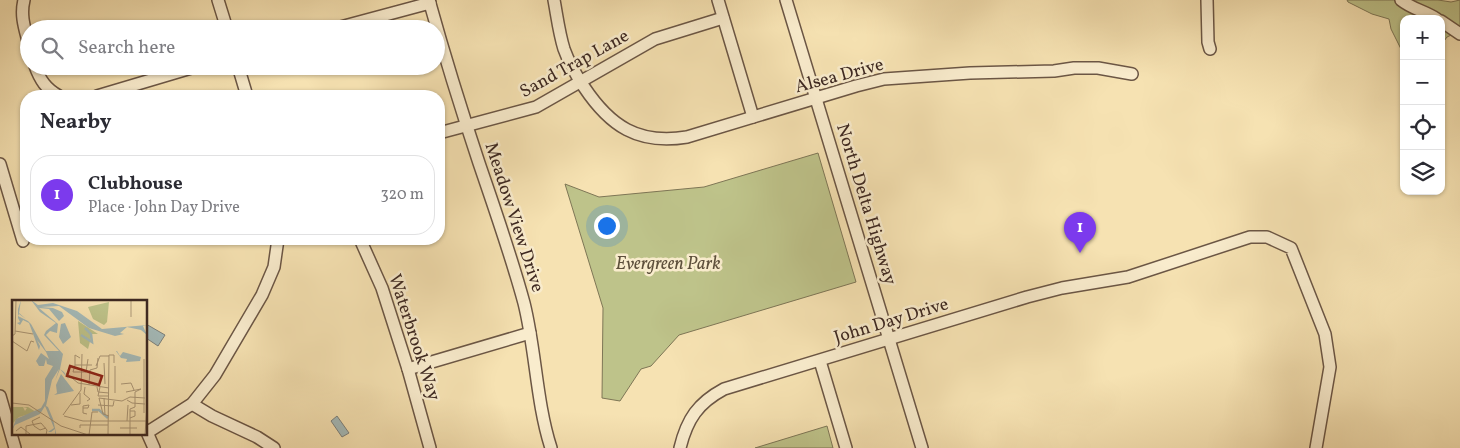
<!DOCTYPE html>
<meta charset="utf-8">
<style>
body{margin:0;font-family:Vollkorn,serif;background:#f2f2f3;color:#2b2b33}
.controls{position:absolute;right:15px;top:15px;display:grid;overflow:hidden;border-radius:10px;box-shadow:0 1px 4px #0004}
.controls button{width:45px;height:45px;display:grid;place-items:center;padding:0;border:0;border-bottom:1px solid #e1e1e2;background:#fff;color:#2b2b33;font:25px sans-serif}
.you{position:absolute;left:606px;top:225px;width:18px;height:18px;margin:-12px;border:4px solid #fff;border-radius:50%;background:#1a73e8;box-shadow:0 0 0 8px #1a73e833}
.badge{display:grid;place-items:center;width:32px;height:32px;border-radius:50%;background:#7c3aed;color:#fff;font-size:16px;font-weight:700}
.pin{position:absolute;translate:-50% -41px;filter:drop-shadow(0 1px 2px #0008)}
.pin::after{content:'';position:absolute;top:26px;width:18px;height:15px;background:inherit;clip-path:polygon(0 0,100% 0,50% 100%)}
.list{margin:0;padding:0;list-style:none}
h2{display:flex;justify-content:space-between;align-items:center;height:65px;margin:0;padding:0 20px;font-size:21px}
h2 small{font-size:16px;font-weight:400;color:#7c7c81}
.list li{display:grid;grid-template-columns:32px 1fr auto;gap:15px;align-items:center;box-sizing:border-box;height:80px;margin:0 10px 10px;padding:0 10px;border:1px solid #e1e1e2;border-radius:20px}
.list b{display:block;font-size:19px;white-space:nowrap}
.list p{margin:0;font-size:16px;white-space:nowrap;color:#7c7c81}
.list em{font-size:16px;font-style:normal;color:#7c7c81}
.icon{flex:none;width:28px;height:28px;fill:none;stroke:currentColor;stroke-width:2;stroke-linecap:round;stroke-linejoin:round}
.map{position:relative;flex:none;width:1460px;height:448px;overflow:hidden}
.search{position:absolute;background:#fff;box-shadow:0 1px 4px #0004;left:20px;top:20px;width:425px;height:55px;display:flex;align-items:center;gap:12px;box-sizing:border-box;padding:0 18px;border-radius:28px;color:#7c7c81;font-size:19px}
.panel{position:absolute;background:#fff;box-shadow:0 1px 4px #0004;left:20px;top:90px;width:425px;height:155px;border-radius:20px}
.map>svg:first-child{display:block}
</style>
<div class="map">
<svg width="1460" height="448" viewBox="0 0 1460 448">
<rect width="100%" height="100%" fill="#f6e2b2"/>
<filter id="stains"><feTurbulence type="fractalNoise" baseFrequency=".004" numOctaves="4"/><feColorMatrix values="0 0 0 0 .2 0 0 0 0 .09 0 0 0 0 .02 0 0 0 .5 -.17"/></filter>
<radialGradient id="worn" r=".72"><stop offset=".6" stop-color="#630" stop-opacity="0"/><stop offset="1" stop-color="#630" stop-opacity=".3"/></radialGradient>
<g fill="#bec38a" stroke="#7e7656">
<polygon points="1347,0 1438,0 1451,2 1460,0 1460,31 1447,37 1441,45 1441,19 1404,19 1404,55 1391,29 1389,19 1372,14 1348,2"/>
<polygon points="818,153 856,282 679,335 651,366 641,369 620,401 602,398 603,308 565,184 599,197 704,187"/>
<polygon points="827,426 833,448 755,448"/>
</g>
<g fill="#a4bab9" stroke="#7b807c">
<polygon points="146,324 165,335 158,346 146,338"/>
<polygon points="337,416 349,433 342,437 331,421"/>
</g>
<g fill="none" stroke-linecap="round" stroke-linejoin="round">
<g stroke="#6b5645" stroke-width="14">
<g id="minor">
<path d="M24,0C20,16 25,29 29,45"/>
<polyline points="218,0 227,29"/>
<path d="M429,0C444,54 461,109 479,163C495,210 511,255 524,303C536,351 536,401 551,448"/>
<path d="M554,0C557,16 559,33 564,49C569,63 576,75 584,87C610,126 638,145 687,137L856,86L884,79L970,73L1054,71L1074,68H1098L1132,74"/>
<polyline points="718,0 753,117"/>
<polyline points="786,0 922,448"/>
<polyline points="1207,0 1208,42 1210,49"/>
<path d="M1401,0C1412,9 1425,11 1437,19"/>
<polyline points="1441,21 1460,34"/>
<polyline points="333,29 430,3"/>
<path d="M35,66C40,80 46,89 59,96"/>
<polyline points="238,66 247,96"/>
<polyline points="97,96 198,66"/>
<polyline points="439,133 536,107 655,39 723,18"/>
<polyline points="0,164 23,241"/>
<polyline points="360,239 382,288 408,369 430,448"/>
<polyline points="820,361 846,448"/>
<polyline points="408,369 530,333"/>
<polyline points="0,396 15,448"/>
<polyline points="192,404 212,416 257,437 274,448"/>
<polyline points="146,430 154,448"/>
<polyline points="148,432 192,404 215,375 262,295 274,267 278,239"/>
<path d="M680,448C687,419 698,403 724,389L1027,297L1062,288L1128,277L1250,237H1267L1291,248L1325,334L1330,367L1316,448"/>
</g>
</g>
<use href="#minor" stroke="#f9eccd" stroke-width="11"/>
</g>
<g text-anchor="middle" stroke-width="5" stroke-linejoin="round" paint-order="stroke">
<g font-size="18" fill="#3d2821" stroke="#f9eccd">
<text transform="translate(574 63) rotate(-29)" y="6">Sand Trap Lane</text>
<text transform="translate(839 75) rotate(-15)" y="6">Alsea Drive</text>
<text transform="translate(867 204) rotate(73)" y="6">North Delta Highway</text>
<text transform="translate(515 217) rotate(72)" y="6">Meadow View Drive</text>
<text transform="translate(891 320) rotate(-17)" y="6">John Day Drive</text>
<text transform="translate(415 337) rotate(72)" y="6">Waterbrook Way</text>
</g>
<g font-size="18" font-style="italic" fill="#5d4f3b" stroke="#f9eccd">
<text x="668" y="269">Evergreen Park</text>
</g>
</g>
<g transform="translate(12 300)">
<rect width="135" height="135" fill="#f6e2b2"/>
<path d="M97,2L95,22L92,25L81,19L76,7ZM66,21L86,34H80L76,49L68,43ZM1,107H11L13,111L15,108L11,107H16L24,112L7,117L0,124Z" fill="#bec38a"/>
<path d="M9,0L7,13L14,19L7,14L6,16L16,21L19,24L34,51H47L32,35L34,31L44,23L28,12L19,0L26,5L41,3L65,11L90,29L135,25L131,26L135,35L129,30L115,27L108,33L112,34L103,36L77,28L47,6L29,7L41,8L50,12L52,16L47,21L37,9L27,8L46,24L45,33L38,31L34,35L51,54L48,69L52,72L58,81L48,69L43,81L47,69L40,80L34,106L36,107L41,119L44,133L43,135V129L39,132H36L42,128L33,106L28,114L3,125L0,130L4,119L29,108L33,101V79L41,66L35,64L34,59L32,66H27L24,61L29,53L37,59L34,52L25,40L28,46L27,50L17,23L11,20L8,25L5,23L8,22L6,18V9ZM53,23L59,37L51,44L47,37L49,24ZM104,51H105L108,56L111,52L129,57L128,61L114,62L115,59L109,58ZM49,74L62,91L42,95L45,93L44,85Z" fill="#a4bab9"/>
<path fill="none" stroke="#a4bab9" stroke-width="2.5" d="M69,35L80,42L79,34L73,28M80,110H87L96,118"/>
<path fill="none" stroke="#ac9878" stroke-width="1" d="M119,17V0M3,31L21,34M0,36L3,34L4,0M0,41L15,51L19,41L22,42M68,58L63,55V65H80M132,59V113M92,63L93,84M63,65L61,72H74L76,59M84,66L88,56H97M103,66V93M54,73L66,83L97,88M109,84L119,83L122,90M77,85L78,70L85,68L86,58M73,87L72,94L78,99L75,101M85,87L86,92L97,93M88,87L86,96H96M114,92L129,89M87,98L110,101L118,97L133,98M87,98L91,114L97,116M92,98L93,115M115,100L120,103L133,104M0,103L17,105L49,126L76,135M59,105L68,104V93M86,105L101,106L102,101M71,108H76L77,105L71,106V113L75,114M118,109L123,107V92L129,89M51,115L69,90L70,54M52,116L71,121H135M28,117L20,121L22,126L28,130L34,128M118,118L123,116V111H118M115,121L116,105M68,128V125H96M108,128H125M4,131L9,127L18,134M14,135V126L29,123L35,130L34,135M77,135L80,112H86M96,135L97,55H102V63M118,135V109M133,135L135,106"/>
<path fill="#8f2418" fill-opacity="0.15" stroke="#8f2418" stroke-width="2.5" d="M58,66L90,76L87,85L55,76Z"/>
<rect width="135" height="135" fill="none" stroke="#3d2821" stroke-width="2.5"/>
</g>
<rect width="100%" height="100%" filter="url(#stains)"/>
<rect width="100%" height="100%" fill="url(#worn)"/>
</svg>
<div class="controls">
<button>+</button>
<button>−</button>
<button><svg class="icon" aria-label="locate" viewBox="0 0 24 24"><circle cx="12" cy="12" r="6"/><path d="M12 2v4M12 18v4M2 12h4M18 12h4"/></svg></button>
<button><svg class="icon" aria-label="layers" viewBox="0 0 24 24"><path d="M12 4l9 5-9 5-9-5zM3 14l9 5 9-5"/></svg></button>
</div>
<div class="you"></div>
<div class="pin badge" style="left:1080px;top:253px">1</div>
<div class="search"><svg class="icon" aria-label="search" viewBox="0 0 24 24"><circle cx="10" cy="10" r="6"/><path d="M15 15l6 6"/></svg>Search here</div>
<section class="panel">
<h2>Nearby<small></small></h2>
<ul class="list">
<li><span class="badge">1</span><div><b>Clubhouse</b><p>Place · John Day Drive</p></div><em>320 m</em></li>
</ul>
</section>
</div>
